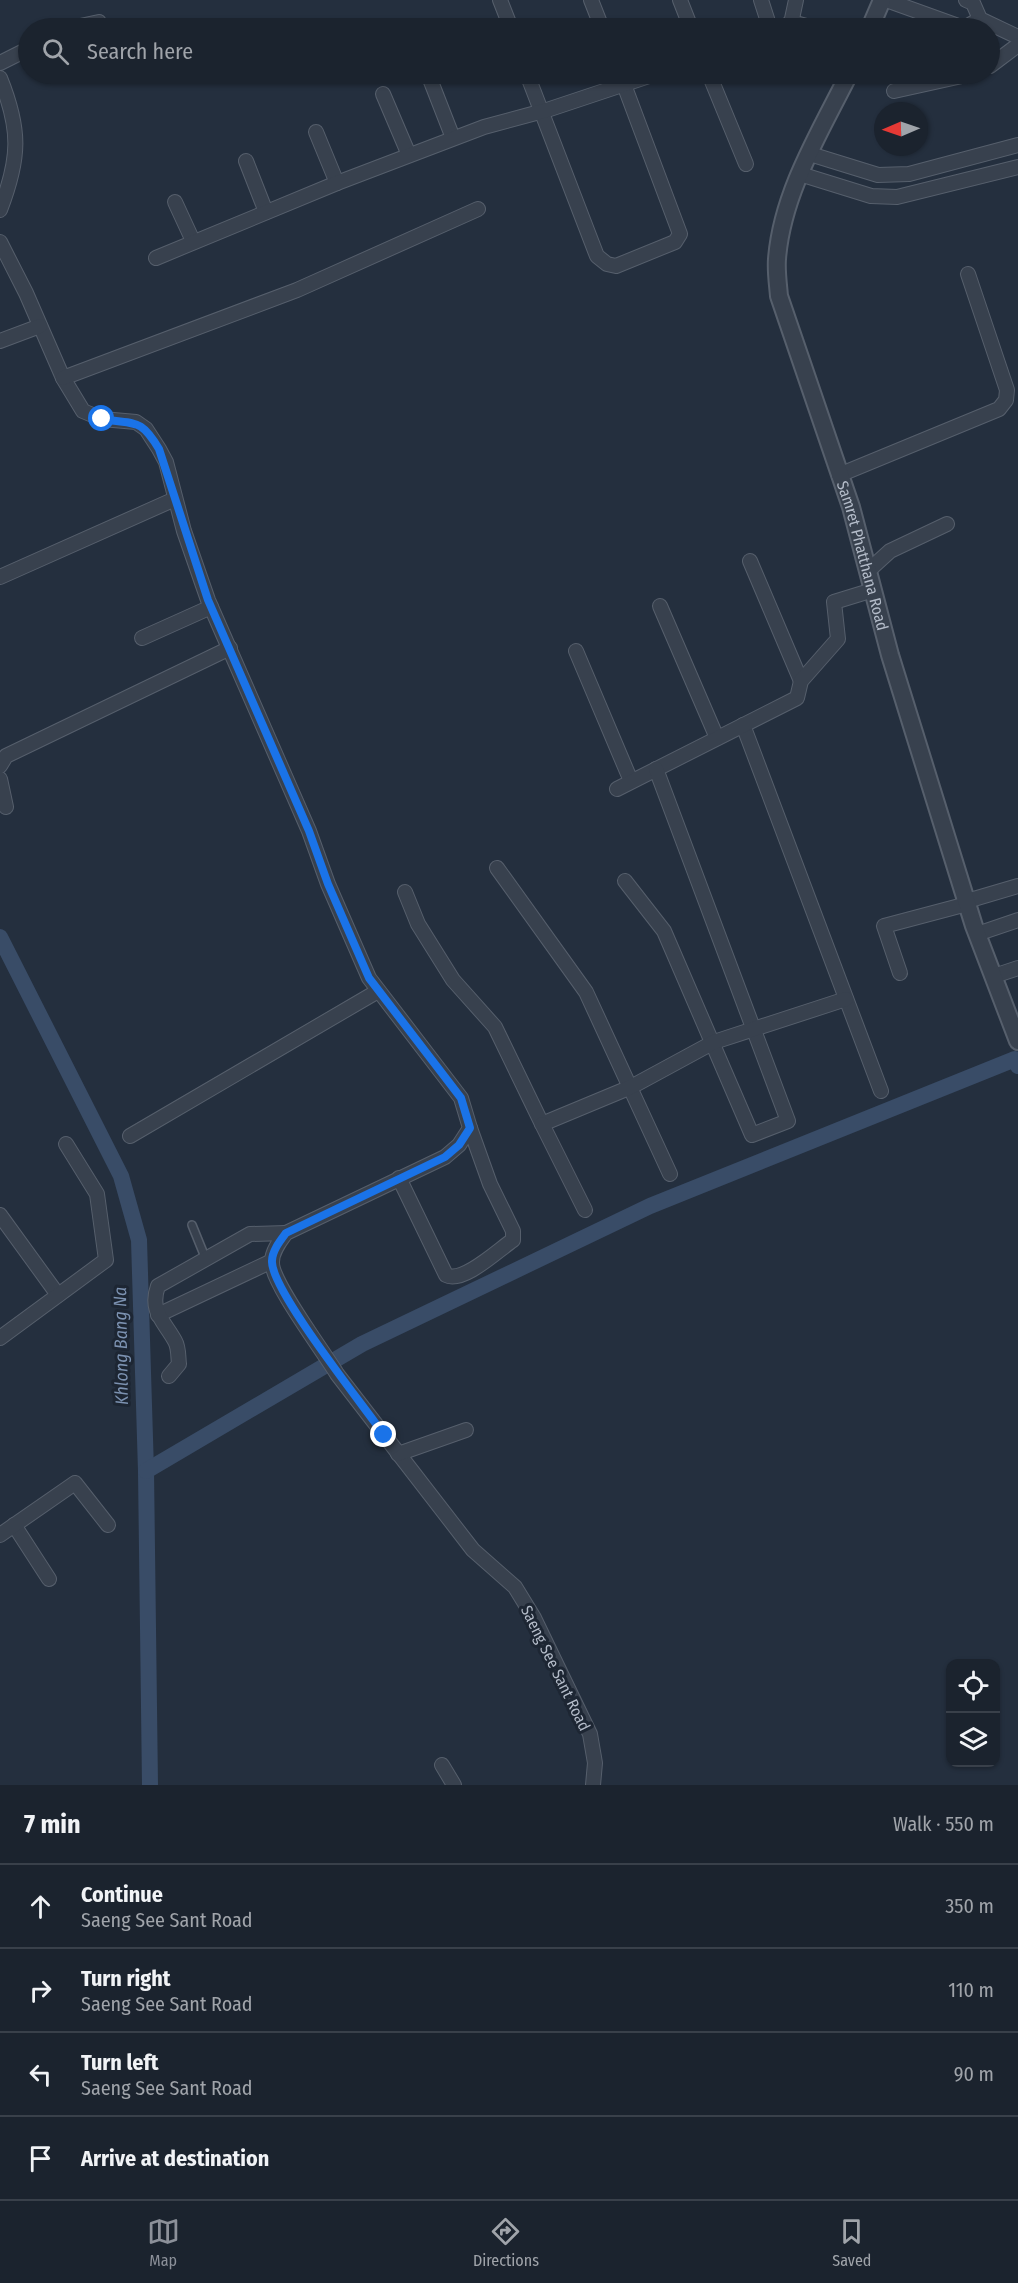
<!DOCTYPE html>
<meta charset="utf-8">
<style>
body{margin:0;font-family:"Fira Sans Condensed",sans-serif;background:#282f3a;color:#f1f3f6}
.controls{position:absolute;right:18px;bottom:18px;display:grid;overflow:hidden;border-radius:12px;box-shadow:0 2px 4px #0004}
.controls button{width:54px;height:54px;display:grid;place-items:center;padding:0;border:0;border-bottom:2px solid #39404a;background:#1b232e;color:#f1f3f6;font:30px sans-serif}
.compass{position:absolute;left:874px;top:102px;width:54px;height:54px;border-radius:50%;background:#1b232e;box-shadow:0 2px 4px #0004;rotate:268deg}
.stop{position:absolute;width:18px;height:18px;margin:-14px;border:4px solid #1a73e8;border-radius:50%;background:#fff}
.stop.end{background:#1a73e8;border-color:#fff;box-shadow:0 2px 6px #0008}
.list{margin:0;padding:0;list-style:none}
h2{display:flex;justify-content:space-between;align-items:center;height:78px;margin:0;padding:0 24px;font-size:26px}
h2 small{font-size:20px;font-weight:400;color:#a0a4aa}
.list li{display:grid;grid-template-columns:39px 1fr auto;gap:18px;align-items:center;box-sizing:border-box;height:84px;padding:0 24px;border-top:2px solid #39404a}
.list b{display:block;font-size:22px;white-space:nowrap}
.list p{margin:0;font-size:20px;white-space:nowrap;color:#a0a4aa}
.list em{font-size:20px;font-style:normal;color:#a0a4aa}
.icon{flex:none;width:33px;height:33px;fill:none;stroke:currentColor;stroke-width:2;stroke-linecap:round;stroke-linejoin:round}
.map{position:relative;flex:none;width:1018px;height:1785px;overflow:hidden}
.search{position:absolute;background:#1b232e;box-shadow:0 2px 4px #0004;left:18px;right:18px;top:18px;height:66px;display:flex;align-items:center;gap:15px;box-sizing:border-box;padding:0 21px;border-radius:33px;color:#a0a4aa;font-size:22px}
.sheet{height:414px;background:#1b232e}
nav{display:flex;justify-content:space-around;align-items:center;box-sizing:border-box;height:84px;border-top:2px solid #39404a;background:#1b232e;font-size:16px;color:#a0a4aa}
nav a{display:grid;justify-items:center;gap:3px}
nav .on{color:#8c9099}
.map>svg:first-child{display:block}
</style>
<div class="map">
<svg width="1018" height="1785" viewBox="0 0 1018 1785">
<rect width="100%" height="100%" fill="#242f3e"/>
<g fill="none" stroke-linecap="round" stroke-linejoin="round">
<g stroke="#394c67" stroke-width="16">
<polyline points="0,937 121,1176 139,1240 146,1471 150,1785"/>
<polyline points="146,1471 362,1344 650,1206 1015,1059 1018,1066"/>
</g>
<g stroke="#565f6c" stroke-width="10">
<polyline id="service" points="192,1225 205,1257"/>
</g>
<g stroke="#565f6c" stroke-width="16">
<g id="minor">
<polyline points="500,0 511,28"/>
<polyline points="591,0 602,28"/>
<polyline points="680,0 691,28"/>
<polyline points="761,0 770,28"/>
<polyline points="886,0 964,28 980,19"/>
<polyline points="966,0 973,3 980,19 1018,37"/>
<polyline points="71,28 99,22"/>
<polyline points="781,28 792,22 813,28"/>
<polyline points="790,28 796,0"/>
<polyline points="0,63 28,49"/>
<polyline points="990,66 1018,45"/>
<polyline points="527,74 597,256 607,264 616,266 675,242 680,234 620,74"/>
<polyline points="709,74 746,164"/>
<path d="M0,78C21,130 20,158 0,210"/>
<polyline points="430,79 453,138"/>
<polyline points="894,91 971,74"/>
<polyline points="383,94 409,155"/>
<polyline points="316,132 337,183"/>
<polyline points="810,154 878,175 909,174 1018,145"/>
<polyline points="246,161 266,212"/>
<polyline points="800,174 871,196 897,197 1018,167"/>
<polyline points="175,202 193,241"/>
<path d="M0,242L26,293L63,378L83,411L102,419L136,422L146,429L159,449L166,462L184,531L208,600L309,831L328,884L369,978L461,1098L470,1128L459,1145L445,1157L286,1233C280,1241 272,1251 272,1262C271,1282 324,1352 337,1374L473,1550L515,1587L534,1618L590,1734L595,1763L593,1785"/>
<polyline points="156,258 337,183 484,127 547,110 655,74"/>
<polyline points="0,341 40,326"/>
<polyline points="63,378 297,290 478,209"/>
<polyline points="839,475 999,409 1006,400 1007,390 968,274"/>
<polyline points="750,561 801,681"/>
<polyline points="868,571 890,551 947,524"/>
<polyline points="0,577 175,499"/>
<polyline points="660,606 717,738"/>
<polyline points="142,638 211,607"/>
<polyline points="576,651 631,781"/>
<polyline points="743,725 881,1091"/>
<polyline points="0,766 6,756 230,648"/>
<polyline points="0,779 6,807"/>
<polyline points="617,789 797,698 801,681 838,639 834,602 873,590"/>
<polyline points="497,868 586,992 670,1174"/>
<polyline points="625,881 664,931 752,1135 788,1121 656,769"/>
<polyline points="405,892 418,924 453,980 495,1027 542,1124 631,1087 714,1042 846,999"/>
<polyline points="967,901 1018,886"/>
<polyline points="977,934 1018,920"/>
<polyline points="900,973 884,926 967,904"/>
<polyline points="994,976 1018,968"/>
<polyline points="542,1124 585,1210"/>
<polyline points="130,1136 378,991"/>
<path d="M399,1178L446,1275C463,1284 498,1250 513,1240V1231L490,1184L470,1128"/>
<polyline points="0,1215 58,1295"/>
<polyline points="158,1315 272,1261"/>
<polyline points="0,1338 106,1260 97,1194 66,1144"/>
<path d="M169,1376L179,1364C178,1357 179,1348 175,1341C164,1321 149,1311 158,1286L250,1234L286,1233"/>
<polyline points="398,1454 466,1430"/>
<polyline points="14,1525 49,1579"/>
<polyline points="0,1535 75,1483 108,1525"/>
<polyline points="442,1765 454,1785"/>
</g>
</g>
<g stroke="#565f6c" stroke-width="20">
<g id="tertiary">
<polyline points="870,28 882,0"/>
<path id="s1" d="M849,74C820,132 782,193 777,259C776,271 778,284 779,296L851,507L890,655L974,926L1018,1041"/>
</g>
</g>
<use href="#service" stroke="#38414e" stroke-width="7"/>
<use href="#minor" stroke="#38414e" stroke-width="14"/>
<use href="#tertiary" stroke="#38414e" stroke-width="16"/>
</g>
<g fill="none" stroke-linecap="round" stroke-linejoin="round">
<path stroke="#1a73e8" stroke-width="8" d="M102,419C135,425 140,417 159,449L208,600L309,831L328,884L369,978L461,1098L470,1128L459,1145L445,1157L286,1233C280,1241 272,1251 272,1261C270,1289 364,1406 384,1435"/>
</g>
<g text-anchor="middle" stroke-width="6" stroke-linejoin="round" paint-order="stroke">
<g font-size="16" fill="#b4bcc9" stroke="#1d2633">
<text dy="6" stroke="none"><textPath href="#s1" startOffset="510">Samret Phatthana Road</textPath></text>
<text transform="translate(556 1668) rotate(64)" y="6">Saeng See Sant Road</text>
</g>
<g font-size="18" font-style="italic" fill="#7c92b1" stroke="#1d2633">
<text transform="translate(121 1346) rotate(-91)" y="6">Khlong Bang Na</text>
</g>
</g>
</svg>
<div class="controls">
<button><svg class="icon" aria-label="locate" viewBox="0 0 24 24"><circle cx="12" cy="12" r="6"/><path d="M12 2v4M12 18v4M2 12h4M18 12h4"/></svg></button>
<button><svg class="icon" aria-label="layers" viewBox="0 0 24 24"><path d="M12 4l9 5-9 5-9-5zM3 14l9 5 9-5"/></svg></button>
</div>
<svg class="compass" viewBox="-18 -18 36 36"><path d="M0-13l5 13h-10z" fill="#e53935"/><path d="M0 13l5-13h-10z" fill="#a0a4aa"/></svg>
<div class="stop" style="left:102px;top:419px"></div>
<div class="stop end" style="left:384px;top:1435px"></div>
<div class="search"><svg class="icon" aria-label="search" viewBox="0 0 24 24"><circle cx="10" cy="10" r="6"/><path d="M15 15l6 6"/></svg>Search here</div>
</div>
<section class="sheet">
<h2>7 min<small>Walk · 550 m</small></h2>
<ul class="list">
<li><svg class="icon" aria-label="ahead" viewBox="0 0 24 24"><path d="M12 20V5M6 11l6-6 6 6"/></svg><div><b>Continue</b><p>Saeng See Sant Road</p></div><em>350 m</em></li>
<li><svg class="icon" aria-label="right" viewBox="0 0 24 24"><path d="M7 20v-9h11M14 6l5 5-5 5"/></svg><div><b>Turn right</b><p>Saeng See Sant Road</p></div><em>110 m</em></li>
<li><svg class="icon" aria-label="left" viewBox="0 0 24 24"><path d="M17 20v-9H6M10 6l-5 5 5 5"/></svg><div><b>Turn left</b><p>Saeng See Sant Road</p></div><em>90 m</em></li>
<li><svg class="icon" aria-label="arrive" viewBox="0 0 24 24"><path d="M6 21V4h12l-3 4 3 4H6"/></svg><div><b>Arrive at destination</b></div></li>
</ul>
</section>
<nav>
<a class="on"><svg class="icon" aria-label="map" viewBox="0 0 24 24"><path d="M3 6l6-2 6 2 6-2v14l-6 2-6-2-6 2zM9 4v14M15 6v14"/></svg>Map</a>
<a><svg class="icon" aria-label="directions" viewBox="0 0 24 24"><path d="M12 3l9 9-9 9-9-9zM9 14v-3h6M13 9l2 2-2 2"/></svg>Directions</a>
<a><svg class="icon" aria-label="saved" viewBox="0 0 24 24"><path d="M7 4h10v16l-5-4-5 4z"/></svg>Saved</a>
</nav>
